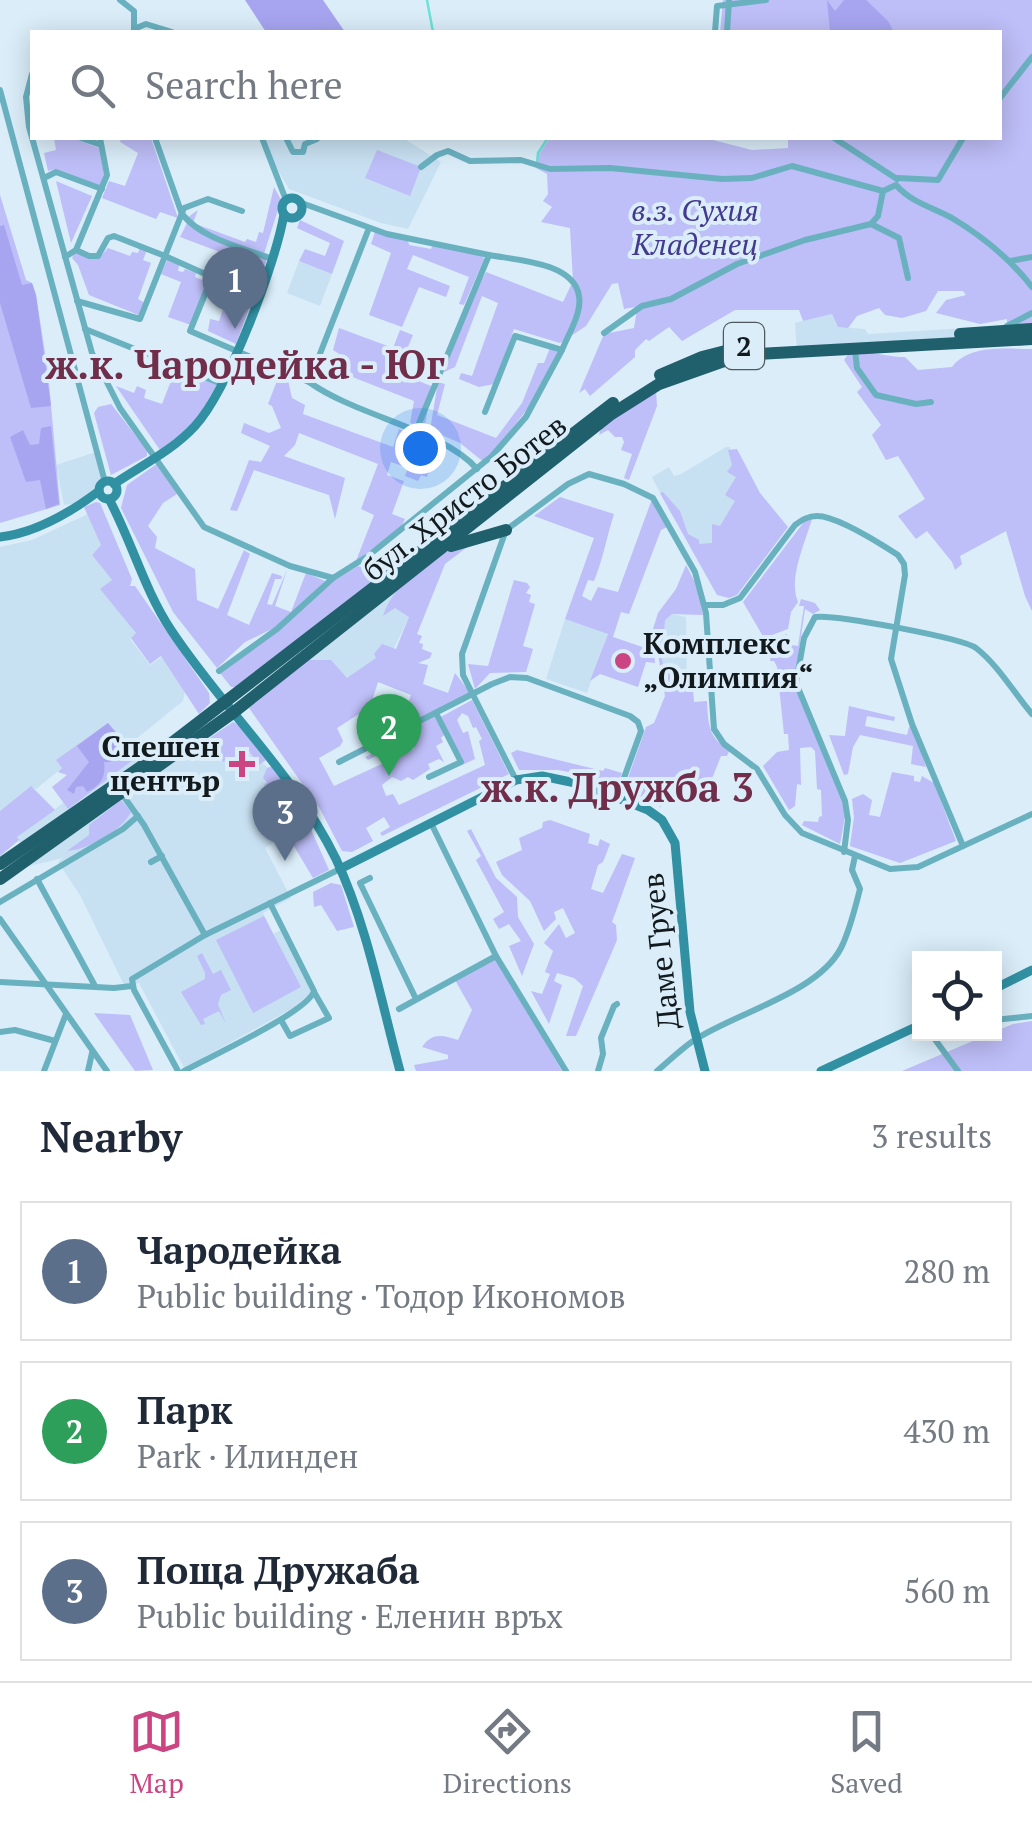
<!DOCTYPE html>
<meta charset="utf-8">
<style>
body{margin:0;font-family:"PT Serif",serif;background:#f2f2f3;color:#1f2937}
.controls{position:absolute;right:30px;bottom:30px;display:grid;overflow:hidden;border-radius:0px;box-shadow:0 5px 25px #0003}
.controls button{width:90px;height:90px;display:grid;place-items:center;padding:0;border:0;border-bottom:2px solid #e0e1e3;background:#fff;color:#1f2937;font:50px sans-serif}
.you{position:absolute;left:420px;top:448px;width:35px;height:35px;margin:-25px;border:8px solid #fff;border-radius:50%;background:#1a73e8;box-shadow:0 0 0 15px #1a73e833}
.badge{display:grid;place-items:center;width:65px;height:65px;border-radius:50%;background:#cc4583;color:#fff;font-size:32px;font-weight:700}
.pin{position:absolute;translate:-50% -82px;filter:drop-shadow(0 2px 5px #0008)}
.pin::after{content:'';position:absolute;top:52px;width:35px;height:30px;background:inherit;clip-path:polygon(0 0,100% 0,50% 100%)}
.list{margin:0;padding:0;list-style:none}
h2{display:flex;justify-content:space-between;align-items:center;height:130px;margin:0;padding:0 40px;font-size:42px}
h2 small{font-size:32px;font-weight:400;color:#747a83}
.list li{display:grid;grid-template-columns:65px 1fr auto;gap:30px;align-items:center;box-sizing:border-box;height:140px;margin:0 20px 20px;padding:0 20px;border:2px solid #e0e1e3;border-radius:0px}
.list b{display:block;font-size:38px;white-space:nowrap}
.list p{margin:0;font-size:32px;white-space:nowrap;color:#747a83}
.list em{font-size:32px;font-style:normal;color:#747a83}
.icon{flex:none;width:55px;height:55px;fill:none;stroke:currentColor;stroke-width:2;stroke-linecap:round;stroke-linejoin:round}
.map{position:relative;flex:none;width:1032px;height:1071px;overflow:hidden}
.search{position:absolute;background:#fff;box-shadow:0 5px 25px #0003;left:30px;right:30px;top:30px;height:110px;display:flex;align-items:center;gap:25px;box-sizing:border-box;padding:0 35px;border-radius:0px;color:#747a83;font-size:38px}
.sheet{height:610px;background:#fff}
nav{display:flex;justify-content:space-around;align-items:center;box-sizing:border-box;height:140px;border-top:2px solid #e0e1e3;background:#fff;font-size:28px;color:#747a83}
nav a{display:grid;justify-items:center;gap:5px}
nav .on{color:#cc4583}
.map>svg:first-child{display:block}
</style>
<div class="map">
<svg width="1032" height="1071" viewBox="0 0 1032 1071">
<rect width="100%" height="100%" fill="#daedf9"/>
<g fill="#c8e1f2">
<polygon points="259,138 403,138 441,162 408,229 381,223 289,189"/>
<polygon points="299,261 332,274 320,306 287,293"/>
<polygon points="832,314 838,327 865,329 868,334 1032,324 1032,340 797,352 795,323"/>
<polygon points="726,447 730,447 738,475 731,594 670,512 652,477 669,467 674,476 681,474"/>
<polygon points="96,452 103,481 99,488 72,504 64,505 56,465"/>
<polygon points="88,514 101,545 92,555 112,580 101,589 137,634 130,639 150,665 165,655 185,691 183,701 136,739 146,753 195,718 222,762 249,750 258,764 263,763 272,772 306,822 265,848 291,898 263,913 273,934 281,930 311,987 310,994 295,1007 184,1068 139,983 125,987 80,895 58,862 63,858 29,866 17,837 63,803 68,808 108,723 57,760 62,768 36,789 28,788 0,811 0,547 32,540"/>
<polygon points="394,585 409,617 375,688 350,689 308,660"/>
<polygon points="672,614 686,617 687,689 668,690 662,659 664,619"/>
<polygon points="565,619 608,633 587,693 546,679"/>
</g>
<g fill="#bebef8">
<polygon points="723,0 1032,0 1032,329 1007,331 1007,319 980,324 936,313 946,300 966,295 963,291 938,291 926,311 902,318 885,315 879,308 857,316 848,328 838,327 832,314 803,321 799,310 735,310 682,341 669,327 649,341 646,339 635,350 635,357 590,396 585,389 579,393 604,334 634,328 637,310 635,307 624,309 618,283 612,284 586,326 560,343 514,329 494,384 479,387 459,379 461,373 472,376 498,303 482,296 455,367 444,372 468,306 486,272 563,302 573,281 570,228 541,222 552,207 543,201 548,194 547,174 536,168 537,157 550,138 705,138 752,150 788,148 788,138 1000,138 1000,32 720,32"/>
<polygon points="54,138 73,138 99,148 104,174 100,186 56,169 48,171 44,153 56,150"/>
<polygon points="121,138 151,138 178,218 160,212 156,219 102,198 109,181 125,186 138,153 120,142"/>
<polygon points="377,150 421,167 410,196 365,178"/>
<polygon points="56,181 92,196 71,243"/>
<polygon points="274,187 281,200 263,257 267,259 236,344 208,331 210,319 219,321 241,260 180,237 187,223 184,220 198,210 193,223 245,242 247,239 256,242 259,232 263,233"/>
<polygon points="0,195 26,280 32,283 36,295 48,372 60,505 0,523"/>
<polygon points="300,220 344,241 332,274 299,261 305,249 325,256 330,243 297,228"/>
<polygon points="375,232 408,240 409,245 431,249 433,244 481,254 484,259 464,305 459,304 469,277 413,255 407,269 450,286 446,297 419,287 402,327 369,315 391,253 371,244"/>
<polygon points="140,247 147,250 143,260 151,263 138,299 145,303 141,316 89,295 78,265 72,258 75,252 100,257 108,248 130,256 132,252 138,253"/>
<polygon points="167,260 179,265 178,271 183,272 185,269 196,273 195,277 207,282 191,325 168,317 181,282 161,274"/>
<polygon points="339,328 393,348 400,330 413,335 395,378 406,383 409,377 431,386 425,427 410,423 414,401 342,373 347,359 333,350"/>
<polygon points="550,348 558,353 532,403 485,463 460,443 430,430 438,382 445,384 437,415 496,438 522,403 538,363 544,363"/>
<path d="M1032,349V611L1025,596L1006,531L960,556L962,564L955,570L952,562L927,531L916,539L898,516L925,499L898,456L886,460L872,435L881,425L857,392L862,387L844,360L850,352C870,350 886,357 905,357L918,370L952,367C970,344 1006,349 1032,349Z"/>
<polygon points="168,360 219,381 194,424 160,450 116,386 134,393 137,386 146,390 144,398 162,404 171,381 162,376"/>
<polygon points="280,373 287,376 292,398 305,405 303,414 393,447 399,429 438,443 427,477 421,475 418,481 405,476 408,468 391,462 387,475 404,481 392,514 405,519 401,527 356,561 374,515 361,509 378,464 299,433 295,445 284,456 345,478 335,519 329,495 254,470 237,511 230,510 249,460 261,462 270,446 241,433 244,423 269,433 281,428 272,406 268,404"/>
<polygon points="656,390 657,406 629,480 624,478 632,454 621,450 624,442 622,437 615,437 608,430 599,435 602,424"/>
<polygon points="111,404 147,450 147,456 111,475 94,413 98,407"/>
<polygon points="737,449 760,493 788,527 737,595 729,598 717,595 660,493 663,492 680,511 688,534 699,540 699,544 712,543 712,524 720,526 735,501 725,495 736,477 727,472 732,465 728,450"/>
<polygon points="158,463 177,494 163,503 148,526 157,537 155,548 195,569 197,600 218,609 244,550 250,554 227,615 249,625 272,573 282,576 281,579 275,579 267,604 272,605 287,570 275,606 291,612 306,573 325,581 278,626 245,642 217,668 173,612 121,508 127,485"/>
<path d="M560,497L614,514C606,539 604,556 594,581L588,580L582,596L591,601L598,587L618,592L652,499L667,527L661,530L629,614L621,612L613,637L654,651L655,663L646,662L638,687L600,674L590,681L608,634L565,619L594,538L534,516Z"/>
<polygon points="96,502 100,503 132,579 130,586 135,586 209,693 210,703 199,714 161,656 150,664 131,638 136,633 100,589 112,580 92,555 101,545 84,507"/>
<path d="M812,519C805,543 788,579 798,602L791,612L788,629L764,638L743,602L804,522Z"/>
<path d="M475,541L445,564L417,634L422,636L419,643L423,644L422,649L432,653L430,658L418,663L428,665L423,684L448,693L455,673L471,694L407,726L401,713L405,712L411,695L378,682L370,707L337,728L343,741L340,746L319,758L334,786L414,749L411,738L368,760L365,757L400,740L398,734L434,716L445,734L441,738L443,742L436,746L444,762L439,759L428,764L430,769L413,780L408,777L401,781L392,777L382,785L386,796L393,794L399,805L485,765L479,741L482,739L476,727L473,728L468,716L462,713L457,720L463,733L468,731L475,759L462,765L439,718L472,700L509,774L382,836L380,833L390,827L384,817L366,828L373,841L352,852L342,851L320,809L249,708L308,660H331L347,678L376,658L374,654L382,644L396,649L409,617L395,608L383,616C395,579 439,550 475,541Z"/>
<path d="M686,565L699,590L703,615L672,614L665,620L662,659L667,683L668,672L685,671V689H693L694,702L707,701C708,722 708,740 730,749L727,756H721L707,791L672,779L661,807L623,792L646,727L654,723L665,696L657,648L648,645L658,613L676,589Z"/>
<polygon points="358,566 382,574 235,687 231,687 220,673 333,581"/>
<polygon points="514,580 527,583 530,587 526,593 531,595 529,602 535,604 523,646 533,649 526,672 490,673 475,689 468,664 488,666"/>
<polygon points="801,599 815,603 820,610 813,614 805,609 794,683 843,801 845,817 840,844 802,825 804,821 818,822 819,817 822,816 821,790 817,789 815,751 811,747 800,748 801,785 797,784 795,806 789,810 763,766 777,752 789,750 788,734 784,734 777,667 774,661 770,661 772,646 765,645 766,642 787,634 787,644 798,646 804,606 799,606"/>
<polygon points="849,706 895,717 894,721 867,716 865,726 907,735 909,727 913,727 926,767 911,764 913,746 860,735 853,747 848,774 844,775 829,735 845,736"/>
<polygon points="233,722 242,727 266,760 259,765 249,751 232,762 229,758 223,762 208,739"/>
<polygon points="108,723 138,756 68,809 52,787 67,775 58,772 62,768 56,760"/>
<polygon points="517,750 603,771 605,768 622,773 617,785 605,787 574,773 558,770 519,770 511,753"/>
<polygon points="276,765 308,813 288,826 270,802 264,785 267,782 263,778 267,768"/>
<polygon points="892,772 914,776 914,781 920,782 922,776 934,783 956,841 900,863 850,846 854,817 852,799 863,794 872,800 869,815 880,817"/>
<polygon points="31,786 55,810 17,837 19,840 0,856 0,811"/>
<path d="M121,800L131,812C122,831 87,850 67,851L89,835V825Z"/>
<polygon points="550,820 590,834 588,843 598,846 600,839 610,844 603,862 598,865 591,889 603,893 622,854 635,858 612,922 616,925 617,940 576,1036 566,1036 583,986 574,978 557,973 554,981 562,985 549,1024 531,991 542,994 550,974 545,972 553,951 544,943 559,924 566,938 575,933 563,908 554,912 556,919 544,931 530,901 502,875 496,862 522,850 519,838 542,828 543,822"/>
<polygon points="308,823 329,870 313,878 288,836"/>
<polygon points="471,829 496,878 517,897 518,917 534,944 522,976 509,946 521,941 509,924 499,929 493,919 504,912 476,860 481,856 467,831"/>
<polygon points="331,883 341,885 354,927 337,931 321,905 314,907 313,892"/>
<polygon points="264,916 301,987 253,1013 216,940"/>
<polygon points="202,953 213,974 221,970 231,990 221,995 218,1004 226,1024 219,1011 203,1019 205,1024 201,1025 181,992 205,979 205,973 197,956"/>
<path d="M492,959L498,960L562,1071H416L414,1065L448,1059V1055L422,1047C432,1032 443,1035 458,1040L472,1010L455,980Z"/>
<polygon points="94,1013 130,1015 153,1070 135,1071"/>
<polygon points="1032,1021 1032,1071 902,1071 1013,1024"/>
</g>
<g fill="#a7a5f0">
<polygon points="245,0 323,0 345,32 266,32"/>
<polygon points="827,0 835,11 844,0 866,0 888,21 894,32 830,32"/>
<polygon points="4,225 22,285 32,283 36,295 51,406 31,408 0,303 0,226"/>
<polygon points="51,426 59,504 46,509 40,480 26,482 10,437 23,430 30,445 39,444 41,428"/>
<path d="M108,723L123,742L122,755L110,762H104C106,777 101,785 87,792L83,786L76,787L74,794L67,790L89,762L77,746Z"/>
</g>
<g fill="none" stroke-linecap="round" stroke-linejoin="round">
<g stroke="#6de2d9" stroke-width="2.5">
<polyline points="427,0 433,32"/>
<polyline points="537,163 538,153 548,138"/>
</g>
<g stroke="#6ab1c0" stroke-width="6">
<polyline points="120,0 134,11 134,31"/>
<polyline points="134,29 146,24 172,32"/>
<polyline points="715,32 717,6 766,0"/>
<polyline points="727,32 729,0"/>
<polyline points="32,74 26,97 29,127 92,353 120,408 204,527 290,566 333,578"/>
<polyline points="0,90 105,482"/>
<polyline points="1000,98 1032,57"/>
<polyline points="81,138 101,145"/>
<path d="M155,138L182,214C203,240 242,247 272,259"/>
<polyline points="262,138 286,200"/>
<polyline points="286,138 293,152 303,152 305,144 317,139"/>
<polyline points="834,138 897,179"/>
<path d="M421,167L437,155L448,151L470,161L521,160L550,169L610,168L722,179L752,178L792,166L883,191L896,185C912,203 932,207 952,218C982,236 1011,260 1032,287"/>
<polyline points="44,178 56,172 102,189"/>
<polyline points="898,178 938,180 963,138"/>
<polyline points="299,202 387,234 489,255 415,433"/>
<polyline points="242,211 208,199 184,208 165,256 212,277 190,331 309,382"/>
<polyline points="871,224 899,238 908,278"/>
<path d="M369,228L309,382C356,416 444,430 477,469"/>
<polyline points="76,250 89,256 98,256 108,238 114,236 165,256 140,319 77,301"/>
<path d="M489,255C515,260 574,262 579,296C582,313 568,335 562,350"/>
<polyline points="65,257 76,250 107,175 100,138"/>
<polyline points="1010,261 1032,257"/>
<polyline points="1007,326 1032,313"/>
<polyline points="85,329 222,384"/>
<polyline points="604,333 642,306 671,299 737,264 805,240 871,224 878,216 883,191"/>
<polyline points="855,350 857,368 876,395 916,404 931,402"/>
<path d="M705,605H723L740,598L795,525C802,520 808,516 817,516C837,516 881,544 898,555L904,564L905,575L891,659L912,724L963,846"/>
<polyline points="219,671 277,629 333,578 368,556 492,456 526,417 562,350 515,336 485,412"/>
<polyline points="339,762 492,684 510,677 527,678 630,716 638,722 641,731 617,797"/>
<polyline points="429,777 461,762 437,715"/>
<polyline points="516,780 463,675 462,654 506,530 568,484 589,474 624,484 653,498 695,572 706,613 714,729 724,744 757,769 785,815 802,833 890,869 918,867 1032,814"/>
<polyline points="122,794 144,825 205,935"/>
<polyline points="431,823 496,956 566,1071"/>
<path d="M844,852L848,820L845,801L796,683L804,638L815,617C834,614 962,638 976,648C998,665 1014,693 1032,714"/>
<polyline points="151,862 162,856"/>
<polyline points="370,878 360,883 416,999"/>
<polyline points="37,879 95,986"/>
<polyline points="0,902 123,829 138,816"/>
<polyline points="0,919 107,1071"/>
<polyline points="0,982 114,988 132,986"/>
<polyline points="399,1009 496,956"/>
<polyline points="281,1020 290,1036 329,1018 314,992"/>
<polyline points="994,1020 1032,1016"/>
<polyline points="0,1032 15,1030 55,1041"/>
<polyline points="931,1034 958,1071"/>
<polyline points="44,1071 66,1014"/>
<polyline points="88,1071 92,1053"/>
<polyline points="178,1071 134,990 132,979 205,935 340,869"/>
<path d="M184,1071C209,1057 308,1012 314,991L270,903"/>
<polyline points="598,1071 603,1054 601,1038 614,1006 617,1004"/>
<path d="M657,1071C669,1061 680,1050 693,1041C734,1013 817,994 841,948C850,930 855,908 860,889L852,870L855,856"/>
</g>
<g stroke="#3191a3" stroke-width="9">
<circle cx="292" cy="208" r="10"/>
<circle cx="108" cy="490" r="9"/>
<path d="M114,484C142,465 172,451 195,426C228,390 276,263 284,214"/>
<path d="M109,499C132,542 144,589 171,630C223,709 294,773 336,859C367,925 381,1001 400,1071"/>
<path d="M0,537C35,533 71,512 99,491"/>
<polyline points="340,869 516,780 542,776 585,785 648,810 662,820 675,843 690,1012 705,1071"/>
<polyline points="994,989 1032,970"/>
<polyline points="821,1071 920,1025"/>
</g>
<g stroke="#20606d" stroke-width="12">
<polyline points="960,334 1032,329"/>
<polyline points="660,375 702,357 745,346"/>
<polyline points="451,546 506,530"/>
<polyline points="0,864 142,766 613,403"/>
<polyline points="0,879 234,712 610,415 659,384 741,355 1032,339"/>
</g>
</g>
<g fill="#cc4583" stroke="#daedf9" stroke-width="4">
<circle cx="623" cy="661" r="10"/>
<path d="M237 749h10v10h10v10h-10v10h-10v-10h-10v-10h10z"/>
</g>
<g text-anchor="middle" stroke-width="8" stroke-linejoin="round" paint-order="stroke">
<rect fill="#daedf9" stroke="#4f5960" stroke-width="2.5" x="724" y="323" width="40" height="46" rx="8"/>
<g font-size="28" font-weight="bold" fill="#131a1e">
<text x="744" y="356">2</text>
</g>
<g font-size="30" font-style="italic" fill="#44398f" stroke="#daedf9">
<text x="695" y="221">в.з. Сухия<tspan x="695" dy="34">Кладенец</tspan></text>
</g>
<g font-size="30" fill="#131a1e" stroke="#daedf9">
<text transform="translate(465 498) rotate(-38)" y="10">бул. Христо Ботев</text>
<text transform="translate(661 951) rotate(-96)" y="10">Даме Груев</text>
</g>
<g font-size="30" font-weight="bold" fill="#131a1e" stroke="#daedf9" text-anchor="start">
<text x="643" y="654">Комплекс<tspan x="643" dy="34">„Олимпия“</tspan></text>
<text x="220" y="757" text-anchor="end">Спешен<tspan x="220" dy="34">център</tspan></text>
</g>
<g font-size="40" font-weight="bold" fill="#712e4b" stroke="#daedf9">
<text x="245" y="379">ж.к. Чародейка - Юг</text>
<text x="617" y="802">ж.к. Дружба 3</text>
</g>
</g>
</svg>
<div class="controls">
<button><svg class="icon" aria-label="locate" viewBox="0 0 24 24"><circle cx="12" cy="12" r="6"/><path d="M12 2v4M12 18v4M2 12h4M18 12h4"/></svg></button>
</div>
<div class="you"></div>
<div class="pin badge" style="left:235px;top:329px;background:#5c6f8a">1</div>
<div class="pin badge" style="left:389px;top:776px;background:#2e9e5b">2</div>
<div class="pin badge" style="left:285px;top:861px;background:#5c6f8a">3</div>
<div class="search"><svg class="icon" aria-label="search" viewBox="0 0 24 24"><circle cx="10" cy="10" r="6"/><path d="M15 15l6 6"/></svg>Search here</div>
</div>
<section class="sheet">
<h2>Nearby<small>3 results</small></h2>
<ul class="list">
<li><span class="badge" style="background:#5c6f8a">1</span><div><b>Чародейка</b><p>Public building · Тодор Икономов</p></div><em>280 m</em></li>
<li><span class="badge" style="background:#2e9e5b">2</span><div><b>Парк</b><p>Park · Илинден</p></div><em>430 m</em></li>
<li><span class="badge" style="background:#5c6f8a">3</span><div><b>Поща Дружаба</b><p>Public building · Еленин връх</p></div><em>560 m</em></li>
</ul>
</section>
<nav>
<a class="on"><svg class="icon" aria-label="map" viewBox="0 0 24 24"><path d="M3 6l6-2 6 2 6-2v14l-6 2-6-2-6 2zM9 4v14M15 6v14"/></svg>Map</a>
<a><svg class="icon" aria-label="directions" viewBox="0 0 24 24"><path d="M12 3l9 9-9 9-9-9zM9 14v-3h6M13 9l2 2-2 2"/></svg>Directions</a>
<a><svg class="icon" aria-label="saved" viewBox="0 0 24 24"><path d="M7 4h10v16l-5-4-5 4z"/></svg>Saved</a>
</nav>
